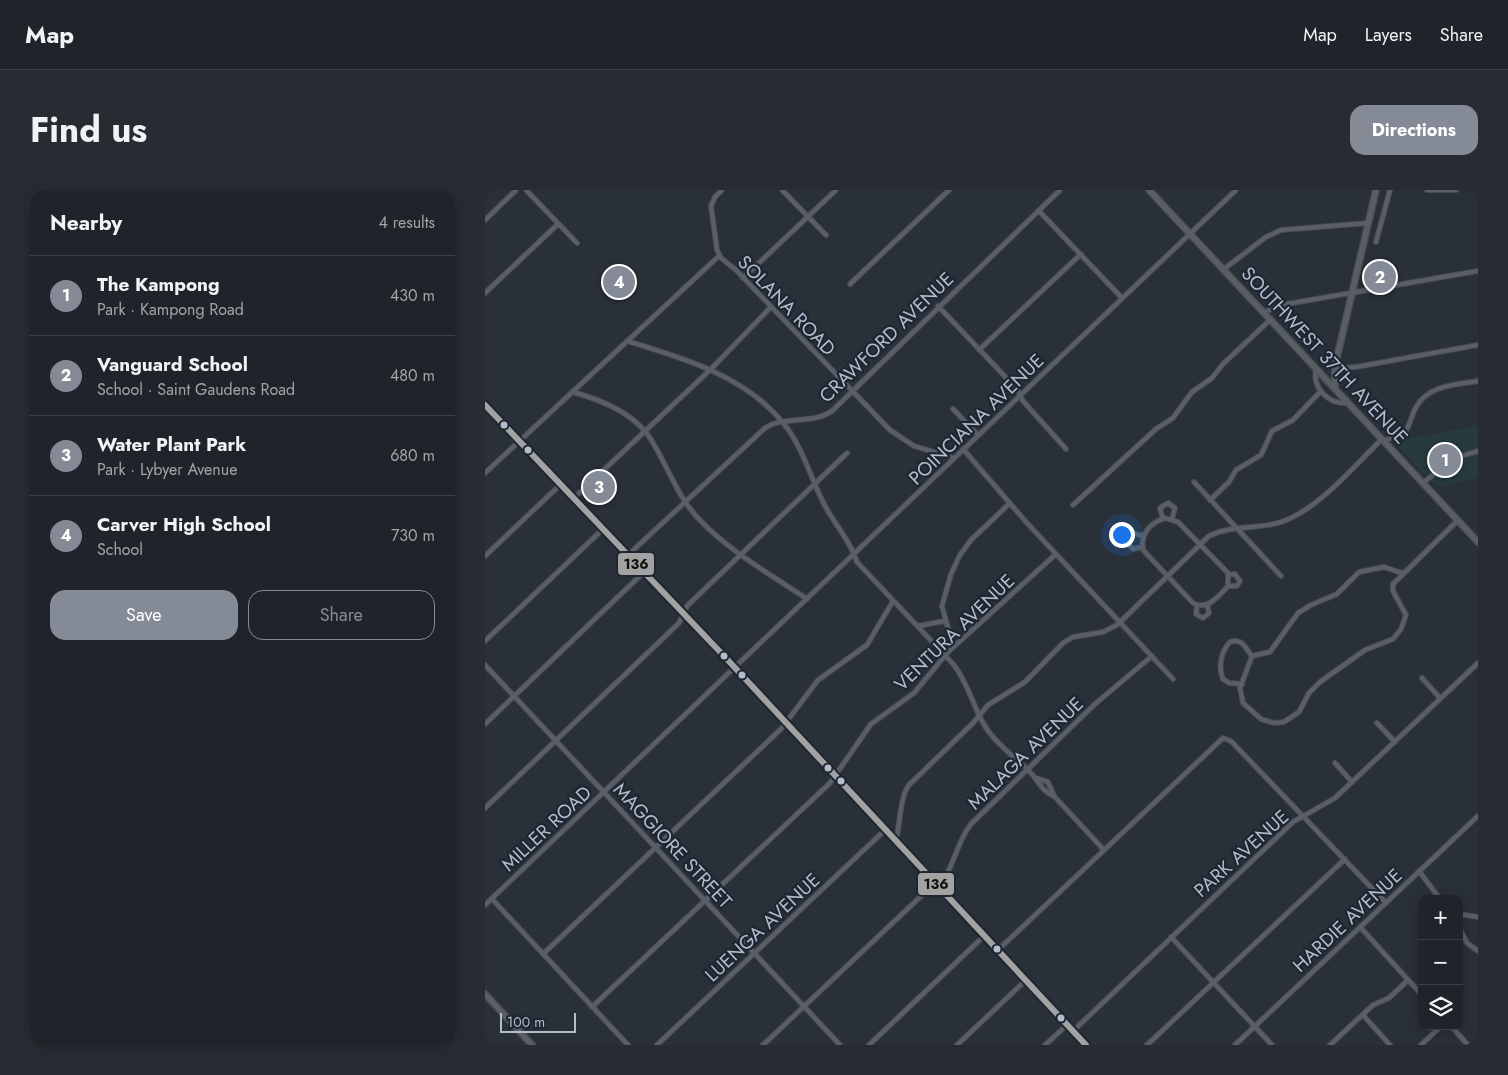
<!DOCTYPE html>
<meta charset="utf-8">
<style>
body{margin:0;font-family:Jost,sans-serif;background:#282c32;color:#f1f3f6}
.controls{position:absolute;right:15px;bottom:15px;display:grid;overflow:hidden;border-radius:10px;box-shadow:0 2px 12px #0003}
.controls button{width:45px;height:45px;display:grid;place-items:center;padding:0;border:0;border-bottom:1px solid #3d4147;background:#20242a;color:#f1f3f6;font:25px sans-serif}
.scale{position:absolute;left:15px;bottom:12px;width:76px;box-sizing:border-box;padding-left:5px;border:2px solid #b4bcc9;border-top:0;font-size:14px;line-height:18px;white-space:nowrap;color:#b4bcc9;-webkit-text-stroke:4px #1d2633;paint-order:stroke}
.you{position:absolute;left:636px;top:344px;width:18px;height:18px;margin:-12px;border:4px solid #fff;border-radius:50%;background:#1a73e8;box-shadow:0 0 0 8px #1a73e833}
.badge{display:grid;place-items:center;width:32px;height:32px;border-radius:50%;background:#848b96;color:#fff;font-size:16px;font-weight:700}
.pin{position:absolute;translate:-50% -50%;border:2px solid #fff;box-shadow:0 1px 5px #0006}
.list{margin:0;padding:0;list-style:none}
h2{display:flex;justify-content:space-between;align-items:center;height:65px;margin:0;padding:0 20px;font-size:21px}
h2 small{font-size:16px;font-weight:400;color:#a2a4a8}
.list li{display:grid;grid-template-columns:32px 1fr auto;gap:15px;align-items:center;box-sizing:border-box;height:80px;padding:0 20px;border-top:1px solid #3d4147}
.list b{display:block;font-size:19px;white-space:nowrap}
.list p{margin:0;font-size:16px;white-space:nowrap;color:#a2a4a8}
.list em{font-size:16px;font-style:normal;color:#a2a4a8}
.actions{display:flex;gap:10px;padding:15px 20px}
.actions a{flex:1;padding:11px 0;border:1px solid #848b96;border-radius:15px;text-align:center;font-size:18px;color:#848b96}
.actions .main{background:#848b96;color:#fff}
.icon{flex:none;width:28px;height:28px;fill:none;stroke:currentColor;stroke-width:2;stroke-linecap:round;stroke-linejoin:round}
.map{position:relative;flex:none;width:993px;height:855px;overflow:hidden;border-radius:15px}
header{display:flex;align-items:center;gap:30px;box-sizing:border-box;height:70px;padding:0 25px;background:#20242a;border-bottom:1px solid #3d4147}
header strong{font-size:24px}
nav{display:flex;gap:28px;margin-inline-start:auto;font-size:18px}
.intro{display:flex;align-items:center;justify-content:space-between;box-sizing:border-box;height:120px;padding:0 30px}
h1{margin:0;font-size:35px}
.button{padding:12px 22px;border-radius:15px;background:#848b96;color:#fff;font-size:18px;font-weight:700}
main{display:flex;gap:30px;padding:0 30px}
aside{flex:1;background:#20242a;border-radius:15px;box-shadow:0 2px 12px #0003}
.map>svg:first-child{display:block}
</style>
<header>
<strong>Map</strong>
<nav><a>Map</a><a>Layers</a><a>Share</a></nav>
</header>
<div class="intro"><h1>Find us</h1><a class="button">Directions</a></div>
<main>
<aside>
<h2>Nearby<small>4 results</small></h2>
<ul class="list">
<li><span class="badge">1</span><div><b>The Kampong</b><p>Park · Kampong Road</p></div><em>430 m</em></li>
<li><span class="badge">2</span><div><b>Vanguard School</b><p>School · Saint Gaudens Road</p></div><em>480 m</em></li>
<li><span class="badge">3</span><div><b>Water Plant Park</b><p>Park · Lybyer Avenue</p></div><em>680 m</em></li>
<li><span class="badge">4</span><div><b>Carver High School</b><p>School</p></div><em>730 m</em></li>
</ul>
<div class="actions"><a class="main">Save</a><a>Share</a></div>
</aside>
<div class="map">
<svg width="993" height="855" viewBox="0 0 993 855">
<rect width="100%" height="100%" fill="#2a3038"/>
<polygon fill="#273a3e" points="993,236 993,288 951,297 908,251"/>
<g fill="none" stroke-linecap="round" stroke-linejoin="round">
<g stroke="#484c53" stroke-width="6">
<g id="minor">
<polyline points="41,0 92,53"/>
<polyline points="237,0 230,7 226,16 232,60 236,68 251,80 405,240 429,256 469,268"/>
<polyline points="297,0 341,45"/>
<polyline points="942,0 971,0"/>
<polyline points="554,21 637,108"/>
<polyline points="0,30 31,0"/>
<polyline points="891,52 905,0"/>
<polyline points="739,79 781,47 796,40 883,33"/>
<polyline points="258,88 351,0"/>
<polyline points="365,94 464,0"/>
<polyline points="0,103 73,34"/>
<polyline points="453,116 532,199 538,211 581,259"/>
<polyline points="780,122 796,115 993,81"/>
<path d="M142,151C198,168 261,186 299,234C317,256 325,286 338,312C348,333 365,349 372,372L469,475C482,492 487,512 497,531C508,552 528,565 545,582C554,591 555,600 569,606L563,592L551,588"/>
<polyline points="494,160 596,64"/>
<path d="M831,178C827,198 843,215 864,213"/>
<polyline points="850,178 871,177 993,155"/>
<path d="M88,202C115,210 145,221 163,245C181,271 190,303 212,327C242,360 285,384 322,409"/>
<polyline points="468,219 493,245"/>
<path d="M899,251L920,242C925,235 926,227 930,219C942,195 969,195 993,191"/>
<polyline points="478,259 542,333 688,489"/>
<polyline points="0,283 234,66"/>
<polyline points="709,292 796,386"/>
<polyline points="938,293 967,269 993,261"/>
<polyline points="89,308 226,179 286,117"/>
<polyline points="725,310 744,292 751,280 776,265 787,241 808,230 836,201"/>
<polyline points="588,315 671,239 688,228 707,202 727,188 738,174 786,129"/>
<path d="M680,328L693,332L743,383V396C734,406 722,421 708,413L658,360C655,344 665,333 680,328Z"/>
<polyline points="678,329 675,318 683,313 690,318 687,329"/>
<polyline points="658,357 648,359 643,354 643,350 648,343 658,346"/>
<path d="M143,365L280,238C300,225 327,235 347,221L575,0"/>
<polyline points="0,366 76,294"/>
<polyline points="743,396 752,396 755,391 750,384 743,385"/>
<polyline points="712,415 711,424 718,428 724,423 722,414"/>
<polyline points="433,436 460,431"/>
<polyline points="0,451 118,339"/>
<polyline points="468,457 457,416 466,384 475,365 486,350 525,313"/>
<polyline points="767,466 755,498 758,513 776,529 789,533 799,532 814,522 824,503 835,492 880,460 908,449 916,439 921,425 908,401 908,394 973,330"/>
<polyline points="767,466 785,462 813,423 826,415 852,404 874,382 899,377 917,383"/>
<polyline points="0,475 355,855"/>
<polyline points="937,488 955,508"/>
<path d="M757,494L744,493L738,489C733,477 736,461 745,452C758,448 760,458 767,466"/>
<polyline points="892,533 910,552"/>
<polyline points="0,534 159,382"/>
<polyline points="850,573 867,592"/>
<polyline points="569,606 619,660"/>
<polyline points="0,618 194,433 202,416 362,263"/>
<path d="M411,651C415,634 415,607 424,595L488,533L503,515L540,492L578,453L588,447L618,442L632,435L724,346C747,334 772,340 796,332C833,320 869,276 897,249"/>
<polyline points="934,681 955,709"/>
<path d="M454,697C469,678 471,653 486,634L610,514L667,466"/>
<polyline points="7,709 143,855"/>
<polyline points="0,715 751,0"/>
<polyline points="974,724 993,727"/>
<polyline points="875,737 937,805"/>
<polyline points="974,737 982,753 993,761"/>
<polyline points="686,747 787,855"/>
<polyline points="513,760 738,548 746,551 901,713"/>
<polyline points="58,764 296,539 333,490 382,455 408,411"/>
<polyline points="107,817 345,593 386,534 429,503 463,462 571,364"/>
<polyline points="878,825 905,855"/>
<polyline points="966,836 983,855"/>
<polyline points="588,841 808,632 850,608 993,473"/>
<polyline points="172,855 400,640"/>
<polyline points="278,855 450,693"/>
<polyline points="384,855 499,746"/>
<polyline points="472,855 541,790"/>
<polyline points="560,855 582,835"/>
<polyline points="662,855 860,669"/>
<polyline points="750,855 993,626"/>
<polyline points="845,855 888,815 904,808 923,790"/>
<polyline points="936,855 956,836"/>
</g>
</g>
<g stroke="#484c53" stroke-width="8">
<polyline id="tertiary" points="0,804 47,855"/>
</g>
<g stroke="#484c53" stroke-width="8">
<g id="secondary">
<polyline points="664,0 993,352"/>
<polyline points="850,198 850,176 891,0"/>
<polyline points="0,215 239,466 601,855"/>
</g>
</g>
<use href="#minor" stroke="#5a5e66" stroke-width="4"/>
<use href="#tertiary" stroke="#5a5e66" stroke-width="5"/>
<use href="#secondary" stroke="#595d64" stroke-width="5.5"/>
<g stroke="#1d2633" stroke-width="10">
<polyline id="bus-1" points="0,215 239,466 601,855"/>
</g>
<use href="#bus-1" stroke="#a2a2a2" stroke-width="6"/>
</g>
<g fill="#b4bcc9" stroke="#1d2633" stroke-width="2">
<circle cx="19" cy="235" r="4.5"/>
<circle cx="43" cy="260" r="4.5"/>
<circle cx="239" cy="466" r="4.5"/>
<circle cx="257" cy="485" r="4.5"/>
<circle cx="343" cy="578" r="4.5"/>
<circle cx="356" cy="591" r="4.5"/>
<circle cx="512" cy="759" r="4.5"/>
<circle cx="576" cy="828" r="4.5"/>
</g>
<g text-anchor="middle" stroke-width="4.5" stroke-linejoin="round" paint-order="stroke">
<g font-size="19" fill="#b4bcc9" stroke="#1d2633">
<text transform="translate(302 115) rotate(46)" y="7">SOLANA ROAD</text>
<text transform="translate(401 147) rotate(-44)" y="7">CRAWFORD AVENUE</text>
<text transform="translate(840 165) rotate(47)" y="7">SOUTHWEST 37TH AVENUE</text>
<text transform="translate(491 229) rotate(-44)" y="7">POINCIANA AVENUE</text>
<text transform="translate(469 442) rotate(-44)" y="7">VENTURA AVENUE</text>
<text transform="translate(540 563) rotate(-44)" y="7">MALAGA AVENUE</text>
<text transform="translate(61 638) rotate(-43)" y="7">MILLER ROAD</text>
<text transform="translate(188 655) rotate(47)" y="7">MAGGIORE STREET</text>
<text transform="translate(756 663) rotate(-42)" y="7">PARK AVENUE</text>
<text transform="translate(862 730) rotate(-43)" y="7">HARDIE AVENUE</text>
<text transform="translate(277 737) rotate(-43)" y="7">LUENGA AVENUE</text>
</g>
</g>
<g stroke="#1d2633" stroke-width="2">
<rect x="132" y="362" width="38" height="24" rx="5" fill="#a2a2a2"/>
<rect x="432" y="682" width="38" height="24" rx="5" fill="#a2a2a2"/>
</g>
<g font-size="14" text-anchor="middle" font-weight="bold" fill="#111">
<text x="151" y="379">136</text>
<text x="451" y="699">136</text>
</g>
</svg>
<div class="controls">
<button>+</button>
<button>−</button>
<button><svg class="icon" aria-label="layers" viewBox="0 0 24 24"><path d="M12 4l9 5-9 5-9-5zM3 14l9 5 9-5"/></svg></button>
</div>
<div class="scale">100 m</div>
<div class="you"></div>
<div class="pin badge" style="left:960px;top:270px">1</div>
<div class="pin badge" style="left:895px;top:87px">2</div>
<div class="pin badge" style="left:114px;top:297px">3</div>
<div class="pin badge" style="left:134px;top:92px">4</div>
</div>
</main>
